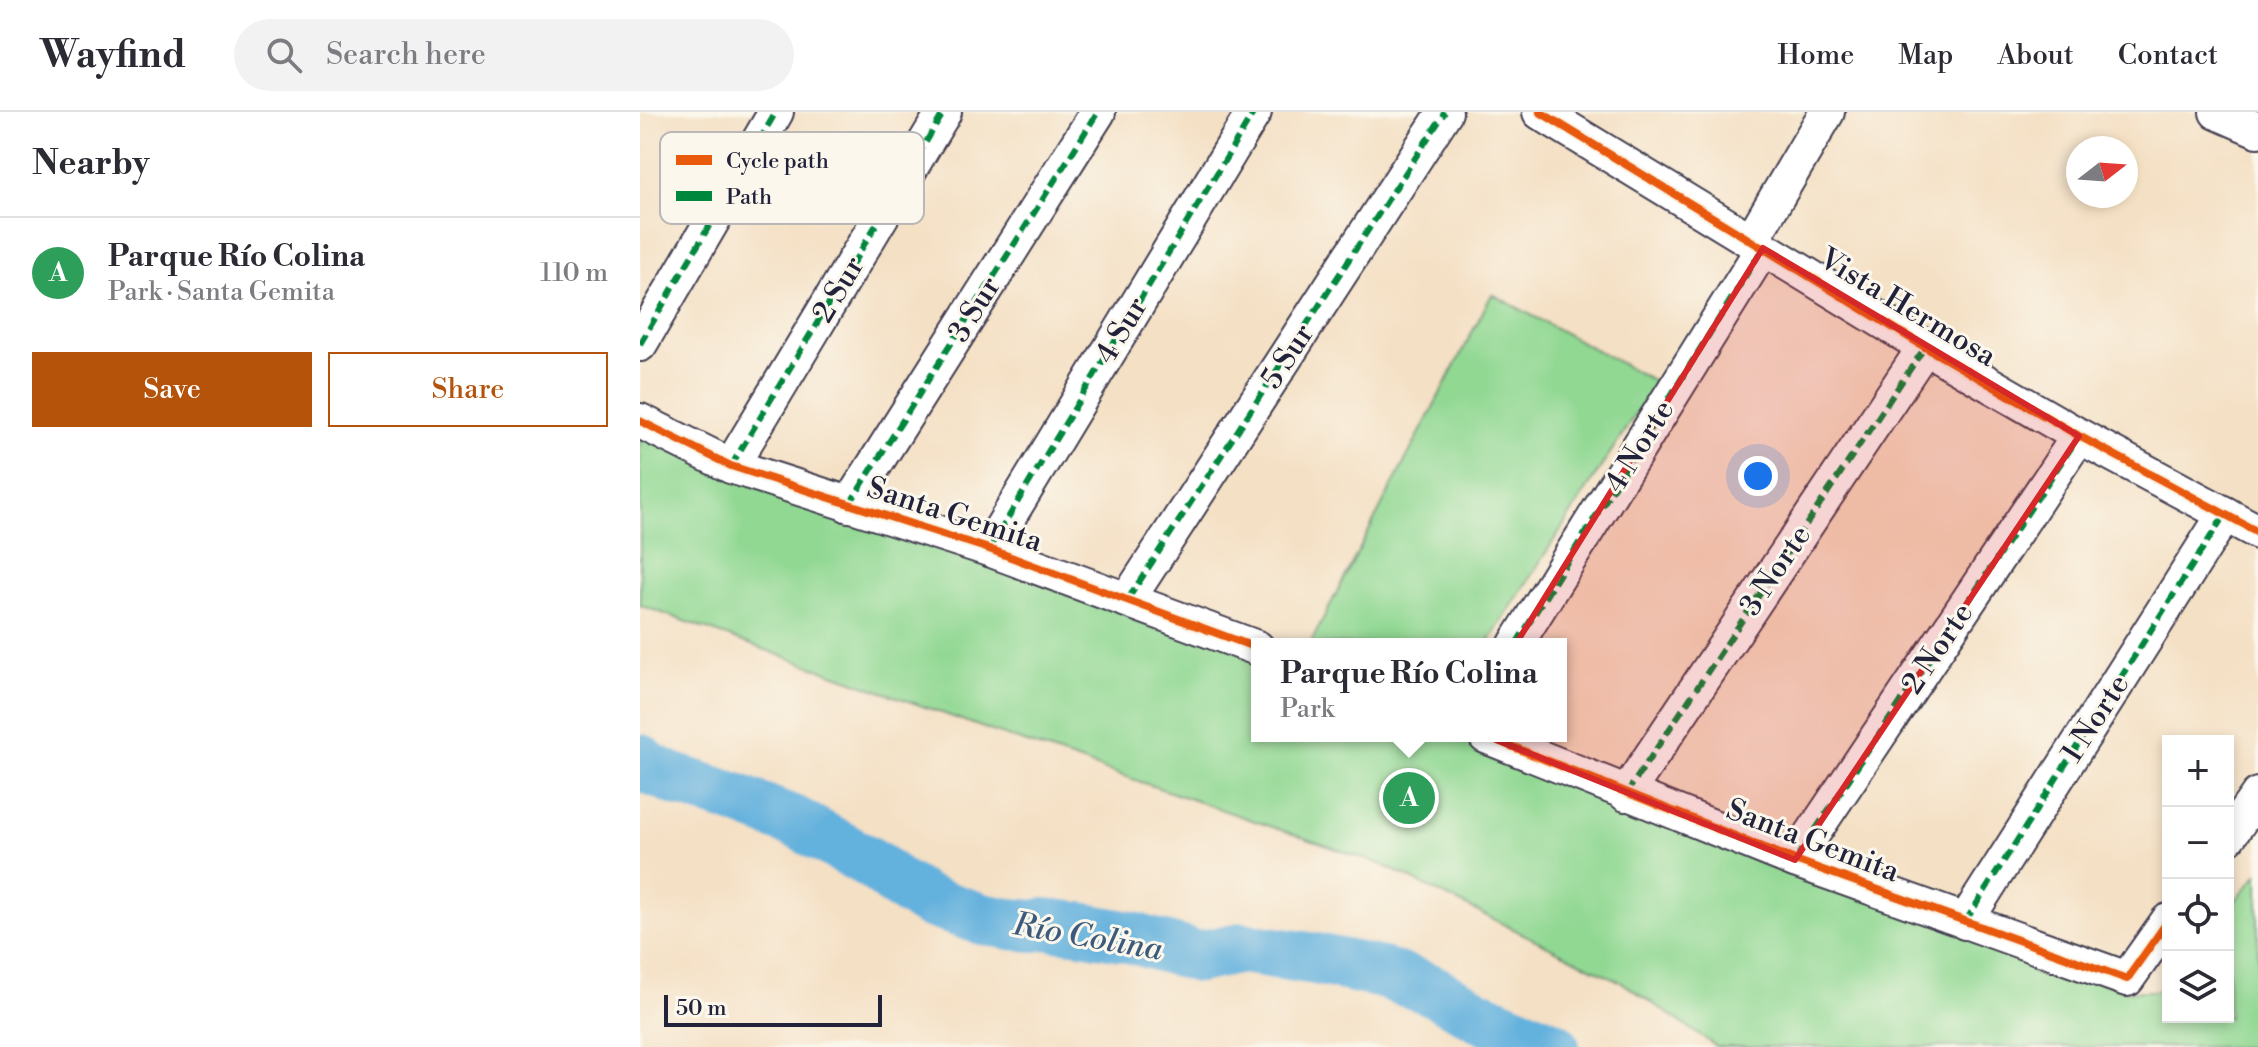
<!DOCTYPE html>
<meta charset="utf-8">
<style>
body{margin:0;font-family:"Libre Bodoni",serif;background:#f2f2f3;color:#2b2b33}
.controls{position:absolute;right:24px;bottom:24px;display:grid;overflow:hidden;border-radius:0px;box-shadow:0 4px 12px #0003}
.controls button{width:72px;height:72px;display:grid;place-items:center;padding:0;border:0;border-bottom:2px solid #e1e1e2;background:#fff;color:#2b2b33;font:40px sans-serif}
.compass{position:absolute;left:1426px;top:24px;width:72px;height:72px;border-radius:50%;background:#fff;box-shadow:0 4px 12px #0003;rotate:73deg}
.scale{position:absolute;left:24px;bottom:20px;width:218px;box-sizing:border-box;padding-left:8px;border:4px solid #22223b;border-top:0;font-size:22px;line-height:28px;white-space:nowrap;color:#22223b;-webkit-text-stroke:6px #fbf7ec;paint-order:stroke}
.you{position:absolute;left:1118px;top:364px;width:28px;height:28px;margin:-20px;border:6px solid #fff;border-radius:50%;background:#1a73e8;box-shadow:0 0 0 12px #1a73e833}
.badge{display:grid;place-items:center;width:52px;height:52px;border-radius:50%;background:#b45309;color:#fff;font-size:26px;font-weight:700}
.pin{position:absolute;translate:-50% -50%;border:4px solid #fff;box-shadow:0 2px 8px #0006}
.popup{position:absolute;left:611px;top:526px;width:316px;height:104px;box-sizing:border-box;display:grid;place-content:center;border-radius:0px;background:#fff;filter:drop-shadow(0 2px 6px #0005);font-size:26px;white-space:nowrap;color:#7c7c81}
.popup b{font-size:30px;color:#2b2b33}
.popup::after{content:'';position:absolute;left:50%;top:100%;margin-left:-16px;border:16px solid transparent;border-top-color:#fff}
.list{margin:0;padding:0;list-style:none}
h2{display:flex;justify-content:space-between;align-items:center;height:104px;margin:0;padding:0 32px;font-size:34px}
h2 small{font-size:26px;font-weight:400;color:#7c7c81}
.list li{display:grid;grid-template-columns:52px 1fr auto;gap:24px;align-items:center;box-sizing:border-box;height:112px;padding:0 32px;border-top:2px solid #e1e1e2}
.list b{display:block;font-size:30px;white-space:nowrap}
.list p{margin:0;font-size:26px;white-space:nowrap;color:#7c7c81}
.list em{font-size:26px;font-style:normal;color:#7c7c81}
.actions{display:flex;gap:16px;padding:24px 32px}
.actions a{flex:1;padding:18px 0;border:2px solid #b45309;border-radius:0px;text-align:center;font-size:28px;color:#b45309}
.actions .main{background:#b45309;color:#fff}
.icon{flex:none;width:44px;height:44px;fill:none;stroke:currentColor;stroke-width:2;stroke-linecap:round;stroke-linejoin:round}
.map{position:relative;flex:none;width:1618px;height:935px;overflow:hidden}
header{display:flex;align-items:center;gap:48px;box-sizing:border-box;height:112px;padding:0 40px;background:#fff;border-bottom:2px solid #e1e1e2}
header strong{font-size:38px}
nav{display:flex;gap:44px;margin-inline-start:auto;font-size:28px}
.search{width:560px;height:72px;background:#f2f2f3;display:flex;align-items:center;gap:20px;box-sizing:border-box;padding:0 28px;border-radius:44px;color:#7c7c81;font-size:30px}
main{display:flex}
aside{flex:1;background:#fff}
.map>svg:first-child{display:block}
</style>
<header>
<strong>Wayfind</strong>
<div class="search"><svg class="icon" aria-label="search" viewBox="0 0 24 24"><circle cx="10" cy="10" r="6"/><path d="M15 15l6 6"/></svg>Search here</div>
<nav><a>Home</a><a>Map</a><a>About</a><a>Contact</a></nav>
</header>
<main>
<aside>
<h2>Nearby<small></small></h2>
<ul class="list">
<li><span class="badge" style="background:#2e9e5b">A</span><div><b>Parque Río Colina</b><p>Park · Santa Gemita</p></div><em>110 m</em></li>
</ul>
<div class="actions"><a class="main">Save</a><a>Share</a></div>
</aside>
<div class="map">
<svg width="1618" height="935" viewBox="0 0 1618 935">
<rect width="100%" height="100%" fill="#fbf7ec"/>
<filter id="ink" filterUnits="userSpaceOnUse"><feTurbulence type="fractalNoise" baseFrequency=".0125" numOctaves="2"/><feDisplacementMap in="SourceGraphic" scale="16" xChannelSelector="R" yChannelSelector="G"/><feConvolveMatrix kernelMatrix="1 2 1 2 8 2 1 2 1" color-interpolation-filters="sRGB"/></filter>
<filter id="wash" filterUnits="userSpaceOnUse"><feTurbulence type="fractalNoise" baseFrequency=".006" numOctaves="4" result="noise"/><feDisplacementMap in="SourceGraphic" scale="32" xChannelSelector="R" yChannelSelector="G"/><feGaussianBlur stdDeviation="1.8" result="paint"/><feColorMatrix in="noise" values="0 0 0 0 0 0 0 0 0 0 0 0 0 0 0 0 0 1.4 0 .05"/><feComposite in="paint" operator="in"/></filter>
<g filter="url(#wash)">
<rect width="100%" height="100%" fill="#f4e0c4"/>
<g fill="#91d893" stroke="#5a7d67" stroke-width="2">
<polygon points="852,182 1016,270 847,532 670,532"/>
<polygon points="0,324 617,543 617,624 828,624 1488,879 1518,879 1528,868 1528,905 1588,905 1588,797 1618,762 1618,935 1077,935 983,871 743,753 355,620 0,493"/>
</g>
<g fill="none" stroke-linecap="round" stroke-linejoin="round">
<polyline stroke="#63b1dd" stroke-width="52" points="0,648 11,657 34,667 96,687 157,711 234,753 257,771 287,789 342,807 370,812 394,814 405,812 441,816 486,824 558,845 601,836 676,847 742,861 790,877 838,903 914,935"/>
</g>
</g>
<g filter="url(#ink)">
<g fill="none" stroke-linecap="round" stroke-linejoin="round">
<g stroke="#423e50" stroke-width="38">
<g id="minor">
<polyline points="900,0 1285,235 1439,324 1618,420"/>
<polyline points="1577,0 1618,18"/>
<polyline points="1111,129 1187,0"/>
<polyline points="0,232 136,0"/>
<polyline points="0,309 91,354 349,437 617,536"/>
<polyline points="91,354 304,0"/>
<polyline points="209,393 458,0"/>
<polyline points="349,437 614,0"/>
<polyline points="488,487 805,0"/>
<polyline points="876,532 1123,136"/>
<polyline points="846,624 1155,748 1487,867 1528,809"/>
<polyline points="986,682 1285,235"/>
<polyline points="1588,725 1618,683"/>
<polyline points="1155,748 1439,324"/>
<polyline points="1325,810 1585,402"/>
</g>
</g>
<use href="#minor" stroke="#fff" stroke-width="34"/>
<g stroke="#00873e" stroke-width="6" stroke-dasharray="12 6" stroke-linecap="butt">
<polyline points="0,232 136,0"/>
<polyline points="91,354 304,0"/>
<polyline points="209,393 458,0"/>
<polyline points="349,437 614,0"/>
<polyline points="488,487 805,0"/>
<polyline points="876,532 1123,136"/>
<polyline points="986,682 1285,235"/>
<polyline points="1155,748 1439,324"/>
<polyline points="1325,810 1585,402"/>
</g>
<g stroke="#fbf7ec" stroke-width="13">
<g id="cycleway">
<polyline points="900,0 1285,235 1439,324 1618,420"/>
<polyline points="0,309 91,354 349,437 617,536"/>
<polyline points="846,624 1155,748 1487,867 1528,809"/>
</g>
</g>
<use href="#cycleway" stroke="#e8590c" stroke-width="8"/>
</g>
</g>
<path fill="#d62828" fill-opacity="0.2" stroke="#d62828" stroke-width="6" stroke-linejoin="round" d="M1123,136L1439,324L1155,748L824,615Z"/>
<g text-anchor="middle" stroke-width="6" stroke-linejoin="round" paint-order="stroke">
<g font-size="30" fill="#22223b" stroke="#fbf7ec">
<text transform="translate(198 177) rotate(-59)" y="10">2 Sur</text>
<text transform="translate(1268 195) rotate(31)" y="10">Vista Hermosa</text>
<text transform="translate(334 197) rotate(-58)" y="10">3 Sur</text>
<text transform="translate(481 218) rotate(-59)" y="10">4 Sur</text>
<text transform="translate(647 244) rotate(-57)" y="10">5 Sur</text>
<text transform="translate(999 334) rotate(-58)" y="10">4 Norte</text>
<text transform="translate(315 402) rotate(18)" y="10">Santa Gemita</text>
<text transform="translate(1135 458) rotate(-56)" y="10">3 Norte</text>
<text transform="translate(1297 536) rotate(-56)" y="10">2 Norte</text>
<text transform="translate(1455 606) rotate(-57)" y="10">1 Norte</text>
<text transform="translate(1173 728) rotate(21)" y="10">Santa Gemita</text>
</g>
<g font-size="32" font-style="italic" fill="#3c5b7c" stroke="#fbf7ec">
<text transform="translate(448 824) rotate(10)" y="11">Río Colina</text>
</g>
</g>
<rect x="20" y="20" width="264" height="92" rx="12" fill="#fbf7ec" stroke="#bab7b7" stroke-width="2"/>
<rect x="36" y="43" width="36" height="10" fill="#e8590c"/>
<rect x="36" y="79" width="36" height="10" fill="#00873e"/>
<g font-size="22" fill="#22223b">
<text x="86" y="56">Cycle path</text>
<text x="86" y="92">Path</text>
</g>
</svg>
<div class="controls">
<button>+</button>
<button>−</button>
<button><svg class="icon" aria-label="locate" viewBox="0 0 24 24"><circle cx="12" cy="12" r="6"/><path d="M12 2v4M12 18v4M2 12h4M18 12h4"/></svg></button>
<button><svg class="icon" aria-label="layers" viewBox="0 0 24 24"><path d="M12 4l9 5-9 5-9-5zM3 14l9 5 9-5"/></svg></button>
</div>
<svg class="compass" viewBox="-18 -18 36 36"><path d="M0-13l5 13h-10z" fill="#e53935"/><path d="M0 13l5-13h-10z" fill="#7c7c81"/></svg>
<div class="scale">50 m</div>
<div class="you"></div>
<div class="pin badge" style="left:769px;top:686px;background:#2e9e5b">A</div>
<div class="popup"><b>Parque Río Colina</b>Park</div>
</div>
</main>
